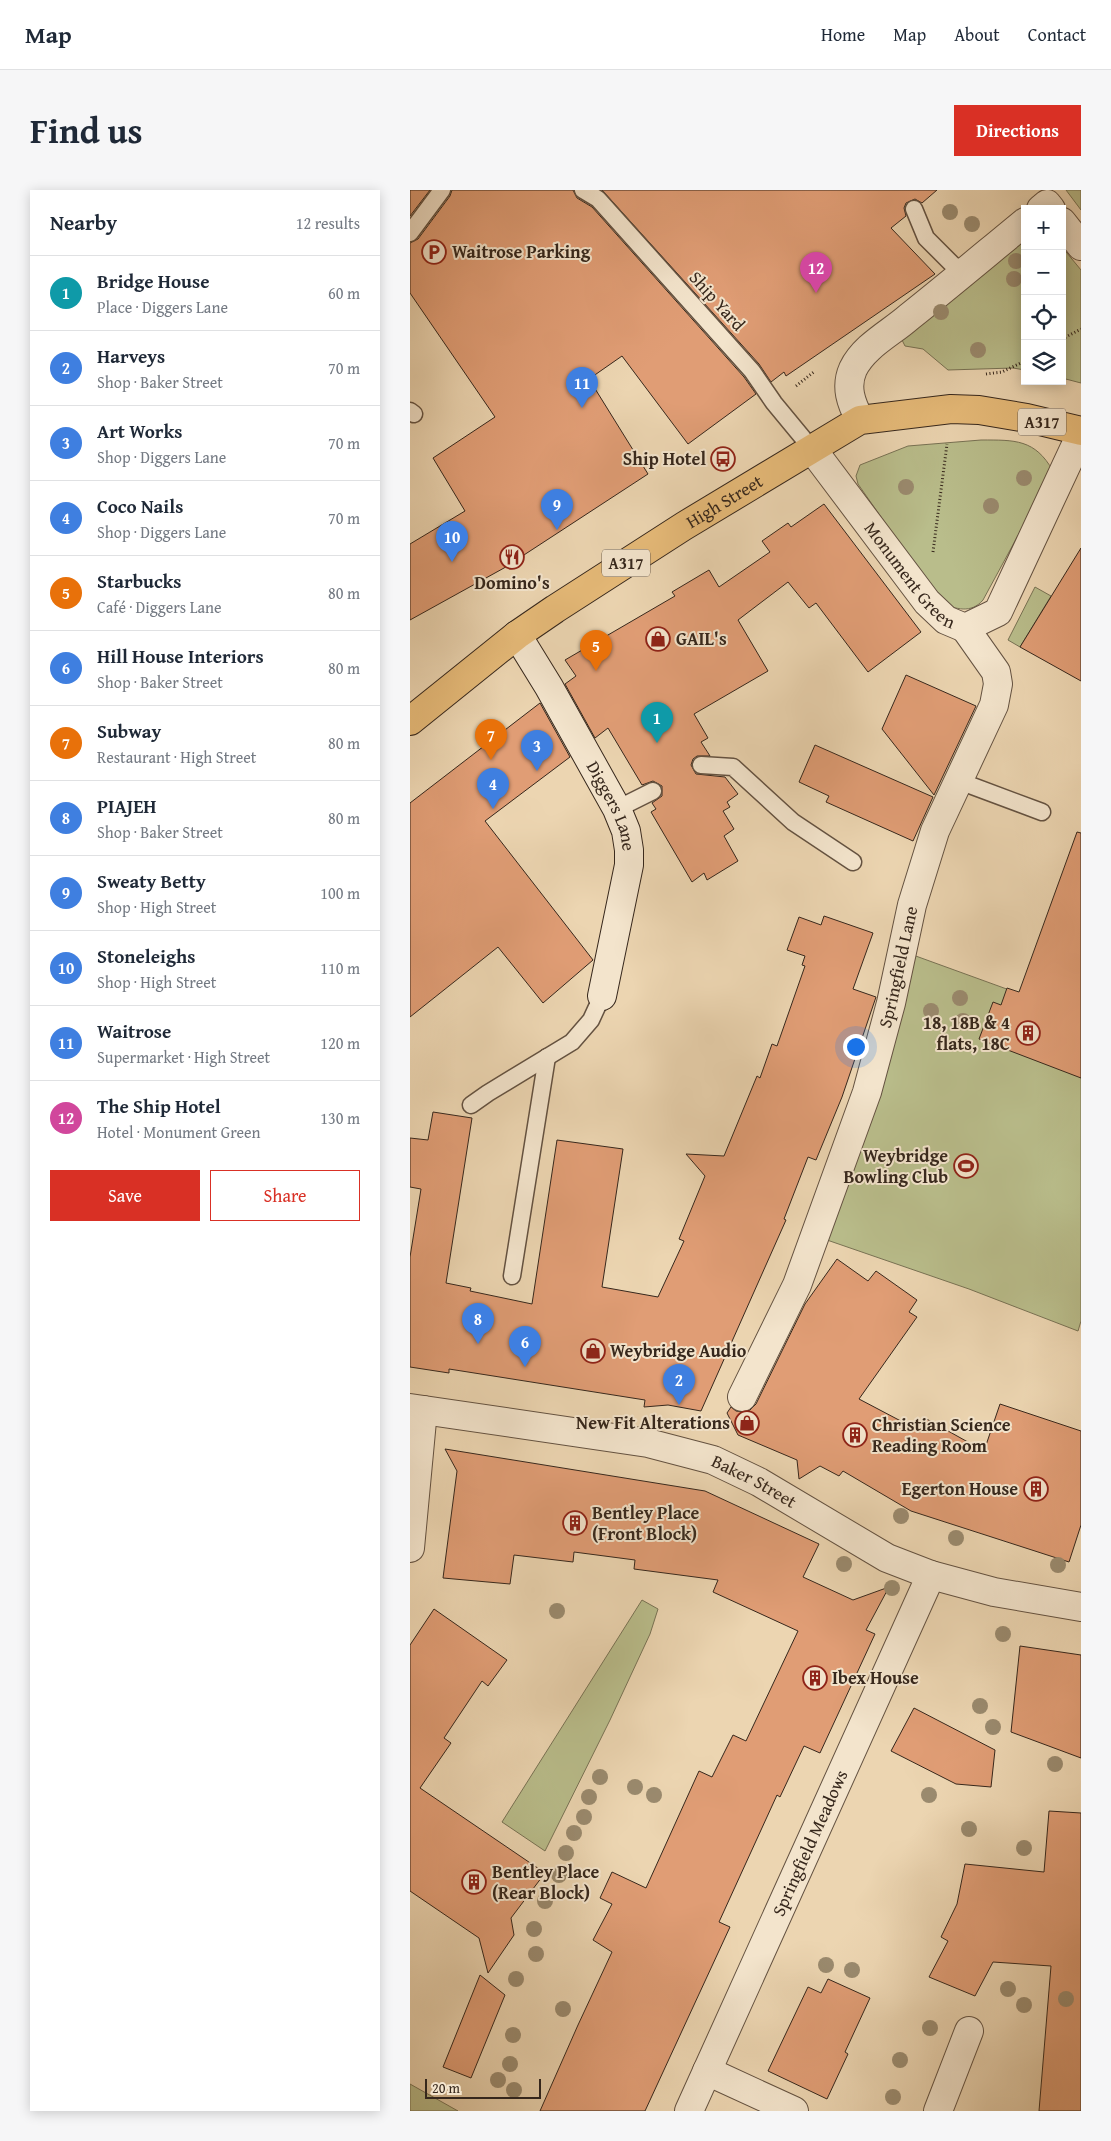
<!DOCTYPE html>
<meta charset="utf-8">
<style>
body{margin:0;font-family:"Gentium Book Plus",serif;background:#f6f6f7;color:#1f2937}
.controls{position:absolute;right:15px;top:15px;display:grid;overflow:hidden;border-radius:0px;box-shadow:0 2px 12px #0003}
.controls button{width:45px;height:45px;display:grid;place-items:center;padding:0;border:0;border-bottom:1px solid #e0e1e3;background:#fff;color:#1f2937;font:25px sans-serif}
.scale{position:absolute;left:15px;bottom:12px;width:116px;box-sizing:border-box;padding-left:5px;border:2px solid #36271c;border-top:0;font-size:14px;line-height:18px;white-space:nowrap;color:#36271c;-webkit-text-stroke:4px #f3e4cc;paint-order:stroke}
.you{position:absolute;left:445px;top:856px;width:18px;height:18px;margin:-12px;border:4px solid #fff;border-radius:50%;background:#1a73e8;box-shadow:0 0 0 8px #1a73e833}
.badge{display:grid;place-items:center;width:32px;height:32px;border-radius:50%;background:#d93025;color:#fff;font-size:16px;font-weight:700}
.pin{position:absolute;translate:-50% -41px;filter:drop-shadow(0 1px 2px #0008)}
.pin::after{content:'';position:absolute;top:26px;width:18px;height:15px;background:inherit;clip-path:polygon(0 0,100% 0,50% 100%)}
.list{margin:0;padding:0;list-style:none}
h2{display:flex;justify-content:space-between;align-items:center;height:65px;margin:0;padding:0 20px;font-size:21px}
h2 small{font-size:16px;font-weight:400;color:#747a83}
.list li{display:grid;grid-template-columns:32px 1fr auto;gap:15px;align-items:center;box-sizing:border-box;height:75px;padding:0 20px;border-top:1px solid #e0e1e3}
.list b{display:block;font-size:19px;white-space:nowrap}
.list p{margin:0;font-size:16px;white-space:nowrap;color:#747a83}
.list em{font-size:16px;font-style:normal;color:#747a83}
.actions{display:flex;gap:10px;padding:15px 20px}
.actions a{flex:1;padding:11px 0;border:1px solid #d93025;border-radius:0px;text-align:center;font-size:18px;color:#d93025}
.actions .main{background:#d93025;color:#fff}
.icon{flex:none;width:28px;height:28px;fill:none;stroke:currentColor;stroke-width:2;stroke-linecap:round;stroke-linejoin:round}
.map{position:relative;flex:none;width:671px;height:1921px;overflow:hidden;border-radius:0px}
header{display:flex;align-items:center;gap:30px;box-sizing:border-box;height:70px;padding:0 25px;background:#fff;border-bottom:1px solid #e0e1e3}
header strong{font-size:24px}
nav{display:flex;gap:28px;margin-inline-start:auto;font-size:18px}
.intro{display:flex;align-items:center;justify-content:space-between;box-sizing:border-box;height:120px;padding:0 30px}
h1{margin:0;font-size:35px}
.button{padding:12px 22px;border-radius:0px;background:#d93025;color:#fff;font-size:18px;font-weight:700}
main{display:flex;gap:30px;padding:0 30px}
aside{flex:1;background:#fff;border-radius:0px;box-shadow:0 2px 12px #0003}
.map>svg:first-child{display:block}
</style>
<header>
<strong>Map</strong>
<nav><a>Home</a><a>Map</a><a>About</a><a>Contact</a></nav>
</header>
<div class="intro"><h1>Find us</h1><a class="button">Directions</a></div>
<main>
<aside>
<h2>Nearby<small>12 results</small></h2>
<ul class="list">
<li><span class="badge" style="background:#0f9aa8">1</span><div><b>Bridge House</b><p>Place · Diggers Lane</p></div><em>60 m</em></li>
<li><span class="badge" style="background:#3f7fe0">2</span><div><b>Harveys</b><p>Shop · Baker Street</p></div><em>70 m</em></li>
<li><span class="badge" style="background:#3f7fe0">3</span><div><b>Art Works</b><p>Shop · Diggers Lane</p></div><em>70 m</em></li>
<li><span class="badge" style="background:#3f7fe0">4</span><div><b>Coco Nails</b><p>Shop · Diggers Lane</p></div><em>70 m</em></li>
<li><span class="badge" style="background:#e8710a">5</span><div><b>Starbucks</b><p>Café · Diggers Lane</p></div><em>80 m</em></li>
<li><span class="badge" style="background:#3f7fe0">6</span><div><b>Hill House Interiors</b><p>Shop · Baker Street</p></div><em>80 m</em></li>
<li><span class="badge" style="background:#e8710a">7</span><div><b>Subway</b><p>Restaurant · High Street</p></div><em>80 m</em></li>
<li><span class="badge" style="background:#3f7fe0">8</span><div><b>PIAJEH</b><p>Shop · Baker Street</p></div><em>80 m</em></li>
<li><span class="badge" style="background:#3f7fe0">9</span><div><b>Sweaty Betty</b><p>Shop · High Street</p></div><em>100 m</em></li>
<li><span class="badge" style="background:#3f7fe0">10</span><div><b>Stoneleighs</b><p>Shop · High Street</p></div><em>110 m</em></li>
<li><span class="badge" style="background:#3f7fe0">11</span><div><b>Waitrose</b><p>Supermarket · High Street</p></div><em>120 m</em></li>
<li><span class="badge" style="background:#d1479c">12</span><div><b>The Ship Hotel</b><p>Hotel · Monument Green</p></div><em>130 m</em></li>
</ul>
<div class="actions"><a class="main">Save</a><a>Share</a></div>
</aside>
<div class="map">
<svg width="671" height="1921" viewBox="0 0 671 1921">
<rect width="100%" height="100%" fill="#ecd5b1"/>
<filter id="stains"><feTurbulence type="fractalNoise" baseFrequency=".004" numOctaves="4"/><feColorMatrix values="0 0 0 0 .2 0 0 0 0 .09 0 0 0 0 .02 0 0 0 .5 -.17"/></filter>
<radialGradient id="worn" r=".72"><stop offset=".6" stop-color="#630" stop-opacity="0"/><stop offset="1" stop-color="#630" stop-opacity=".3"/></radialGradient>
<g fill="#b9bd8b" stroke="#787254">
<polygon points="656,0 671,0 671,20"/>
<polygon points="615,38 615,180 603,178 538,180 513,159 495,156 491,148"/>
<polygon points="652,57 671,80 671,193 652,188"/>
<path d="M571,250C605,250 625,249 643,281L573,410C561,424 546,419 531,413L448,294L446,286L450,275L498,256Z"/>
<polygon points="625,397 641,406 610,457 598,450"/>
<polygon points="503,765 671,826 671,1131 668,1141 559,1099 417,1050"/>
<polygon points="232,1410 248,1419 240,1444 200,1530 135,1661 92,1632"/>
<polygon points="0,1894 48,1921 0,1921"/>
</g>
<g fill="#e09d75" stroke="#36271c">
<polygon points="0,0 20,0 0,26"/>
<polygon points="42,0 163,0 167,8 182,17 334,187 346,204 278,254 212,166 179,189 238,284 94,378 0,430 0,354 55,321 23,268 85,227 0,103 0,53 8,49 40,6"/>
<polygon points="192,0 527,0 512,13 505,9 496,13 494,18 496,26 481,38 525,84 376,186 374,182 361,192 349,174"/>
<polygon points="414,314 511,442 458,482 406,413 399,418 378,392 328,430 358,481 284,524 298,548 291,552 300,566 287,566 283,569 281,575 286,584 315,587 328,604 317,612 320,617 313,621 324,639 314,646 328,671 297,690 294,683 282,692 241,622 246,619 242,613 252,606 252,596 243,591 232,595 198,538 185,548 155,494 166,486 155,470 265,406 262,402 299,380 309,397 360,362 352,351 378,333 381,337"/>
<polygon points="671,358 671,491 610,457"/>
<polygon points="496,485 566,516 524,605 472,539"/>
<polygon points="130,513 160,567 75,631 183,770 133,813 88,757 0,827 0,613"/>
<polygon points="405,555 523,607 503,651 416,612 419,606 389,592"/>
<polygon points="667,642 671,643 671,888 569,849 583,812 591,815 597,798 609,802"/>
<polygon points="414,726 463,743 443,799 466,807 432,907 406,970 398,967 374,1029 376,1030 291,1221 258,1215 234,1217 235,1210 39,1179 39,1183 0,1177 0,1067 11,999 0,997 0,948 18,950 23,922 62,928 36,1093 61,1098 60,1101 122,1114 147,950 213,959 192,1097 248,1107 274,1051 269,1049 295,986 276,964 314,966 347,886 350,888 362,854 367,856 395,776 392,775 395,766 377,760 389,727 411,735"/>
<polygon points="427,1069 458,1091 466,1081 507,1110 499,1122 507,1127 449,1209 506,1239 513,1227 574,1261 590,1214 671,1241 671,1335 659,1372 501,1321 433,1281 429,1286 410,1276 389,1289 387,1270 328,1245 317,1223 321,1217 326,1221 334,1222 340,1220 346,1214 395,1114"/>
<polygon points="35,1259 295,1301 409,1354 393,1387 443,1410 479,1397 456,1440 465,1444 410,1563 394,1556 370,1607 367,1605 309,1732 320,1737 235,1921 130,1921 168,1835 202,1762 183,1750 202,1714 190,1708 202,1682 236,1698 289,1581 302,1587 323,1545 336,1551 388,1441 303,1402 308,1390 224,1379 225,1370 164,1362 163,1372 104,1365 100,1394 33,1388 47,1281"/>
<polygon points="24,1419 97,1470 78,1496 72,1491 34,1548 41,1553 10,1598 135,1683 101,1728 104,1745 78,1783 69,1748 0,1701 0,1455"/>
<polygon points="610,1456 671,1465 671,1568 601,1542"/>
<polygon points="504,1518 585,1560 581,1597 546,1594 481,1561"/>
<polygon points="639,1621 671,1623 671,1921 629,1921 641,1776 583,1772 565,1806 519,1787 538,1751 531,1747 547,1714 555,1674 634,1682"/>
<polygon points="70,1785 95,1805 61,1888 33,1877"/>
<polygon points="418,1789 460,1808 435,1862 438,1864 417,1909 358,1881 398,1797 411,1803"/>
</g>
<g fill="none" stroke-linecap="round" stroke-linejoin="round">
<g stroke="#645241" stroke-width="19">
<g id="lane">
<polyline points="173,0 188,9 342,181 364,213 402,259"/>
<polyline points="504,19 516,48 543,75 555,81"/>
<polyline points="0,43 32,0"/>
<polyline points="0,221 4,224"/>
<polyline points="291,575 323,577 383,632 443,672"/>
<polyline points="549,591 632,622"/>
<polyline points="207,619 243,601"/>
<polyline points="61,915 78,903 162,852 181,830 192,806"/>
<polyline points="102,1086 137,867"/>
</g>
</g>
<g stroke="#645241" stroke-width="30">
<g id="street">
<polyline points="631,19 637,14 641,19"/>
<polyline points="652,32 671,56"/>
<path d="M450,230C441,213 435,197 443,179C454,156 481,143 499,127C538,96 576,64 615,32"/>
<path id="s1" d="M402,259L517,412L536,430L555,438L588,422L671,244"/>
<path id="s2" d="M332,1207L387,1095L457,902L481,813L502,715L525,641L584,515L588,494L586,482L555,438"/>
<path id="s3" d="M0,1218L238,1253L303,1270L349,1292L477,1368L521,1385L584,1402L671,1417"/>
<polyline points="0,1358 13,1220"/>
<polyline points="297,1881 384,1921"/>
<path id="s4" d="M279,1921L521,1385"/>
<polyline points="528,1921 559,1841"/>
</g>
</g>
<g stroke="#36271c" stroke-width="30">
<g id="secondary">
<path id="s5" d="M107,445L139,497L207,619L216,641L219,660V675L192,806"/>
</g>
</g>
<g stroke="#36271c" stroke-width="30">
<g id="primary">
<path id="s6" d="M0,531L107,445L145,419L274,336L450,230L541,219L569,220L617,228L671,241"/>
</g>
</g>
<g stroke="#36271c" stroke-width="3" stroke-dasharray="1 2.5" stroke-linecap="butt">
<polyline points="652,149 671,139"/>
<polyline points="576,184 592,182 615,171"/>
<polyline points="386,196 405,181"/>
<polyline points="523,362 537,254"/>
</g>
<use href="#lane" stroke="#f3e4cc" stroke-width="16"/>
<use href="#street" stroke="#f3e4cc" stroke-width="28"/>
<use href="#secondary" stroke="#f3e4cc" stroke-width="28"/>
<use href="#primary" stroke="#e6ba78" stroke-width="28"/>
</g>
<g fill="#9a8a6e">
<circle cx="540" cy="22" r="8"/>
<circle cx="562" cy="34" r="8"/>
<circle cx="606" cy="71" r="8"/>
<circle cx="604" cy="89" r="8"/>
<circle cx="531" cy="122" r="8"/>
<circle cx="568" cy="160" r="8"/>
<circle cx="614" cy="288" r="8"/>
<circle cx="496" cy="297" r="8"/>
<circle cx="581" cy="316" r="8"/>
<circle cx="550" cy="808" r="8"/>
<circle cx="521" cy="821" r="8"/>
<circle cx="553" cy="831" r="8"/>
<circle cx="491" cy="1326" r="8"/>
<circle cx="546" cy="1348" r="8"/>
<circle cx="434" cy="1374" r="8"/>
<circle cx="648" cy="1375" r="8"/>
<circle cx="482" cy="1398" r="8"/>
<circle cx="147" cy="1421" r="8"/>
<circle cx="593" cy="1444" r="8"/>
<circle cx="570" cy="1516" r="8"/>
<circle cx="583" cy="1537" r="8"/>
<circle cx="645" cy="1574" r="8"/>
<circle cx="190" cy="1587" r="8"/>
<circle cx="225" cy="1597" r="8"/>
<circle cx="244" cy="1605" r="8"/>
<circle cx="519" cy="1605" r="8"/>
<circle cx="179" cy="1607" r="8"/>
<circle cx="174" cy="1627" r="8"/>
<circle cx="559" cy="1639" r="8"/>
<circle cx="164" cy="1643" r="8"/>
<circle cx="614" cy="1658" r="8"/>
<circle cx="156" cy="1663" r="8"/>
<circle cx="149" cy="1685" r="8"/>
<circle cx="135" cy="1711" r="8"/>
<circle cx="124" cy="1739" r="8"/>
<circle cx="126" cy="1764" r="8"/>
<circle cx="416" cy="1775" r="8"/>
<circle cx="442" cy="1780" r="8"/>
<circle cx="106" cy="1789" r="8"/>
<circle cx="598" cy="1799" r="8"/>
<circle cx="656" cy="1809" r="8"/>
<circle cx="614" cy="1815" r="8"/>
<circle cx="153" cy="1819" r="8"/>
<circle cx="520" cy="1838" r="8"/>
<circle cx="103" cy="1845" r="8"/>
<circle cx="490" cy="1870" r="8"/>
<circle cx="100" cy="1874" r="8"/>
<circle cx="88" cy="1890" r="8"/>
<circle cx="104" cy="1900" r="8"/>
<circle cx="483" cy="1907" r="8"/>
</g>
<defs>
<g id="parking-ring" transform="scale(1.25)"><circle r="9.5" fill="#f3e4cc" stroke="#8f2418" stroke-width="1.5"/><path d="M-3.5-5.5H1a3.5 3.5 0 0 1 0 7H-1V5.5H-3.5ZM-1-3.4V-.6H.8a1.4 1.4 0 0 0 0-2.8Z" fill="#8f2418"/></g>
<g id="bus-ring" transform="scale(1.25)"><circle r="9.5" fill="#f3e4cc" stroke="#8f2418" stroke-width="1.5"/><path d="M-5-6H5V4H4V6H2V4H-2V6H-4V4H-5ZM-3.5-4V0h7V-4ZM-3.5 1.2v1.5H-2V1.2ZM2 1.2v1.5H3.5V1.2Z" fill="#8f2418"/></g>
<g id="restaurant-ring" transform="scale(1.25)"><circle r="9.5" fill="#f3e4cc" stroke="#8f2418" stroke-width="1.5"/><path d="M-5-6h1v4h1v-4h1v4h1v-4h1v5L-1.5 .5V6h-2V.5L-5-1ZM5-6V6H3V1.5H1.5Q1.5-4 5-6Z" fill="#8f2418"/></g>
<g id="shop-ring" transform="scale(1.25)"><circle r="9.5" fill="#f3e4cc" stroke="#8f2418" stroke-width="1.5"/><path d="M-5-2.5h2.3a2.7 3.5 0 0 1 5.4 0H5L5.5 6h-11ZM-1.5-2.5h3a1.5 2.3 0 0 0-3 0Z" fill="#8f2418"/></g>
<g id="building-ring" transform="scale(1.25)"><circle r="9.5" fill="#f3e4cc" stroke="#8f2418" stroke-width="1.5"/><path d="M-4-6H4V6H1V3H-1V6H-4ZM-2.5-4.3h1.7v1.8h-1.7ZM.8-4.3h1.7v1.8H.8ZM-2.5-1h1.7V.8h-1.7ZM.8-1h1.7V.8H.8Z" fill="#8f2418"/></g>
<g id="stadium-ring" transform="scale(1.25)"><circle r="9.5" fill="#f3e4cc" stroke="#8f2418" stroke-width="1.5"/><path d="M0-5a6.5 5 0 1 0 0 10a6.5 5 0 1 0 0-10ZM-3.5-1.8h7v3.6h-7Z" fill="#8f2418"/></g>
</defs>
<g fill-rule="evenodd">
<use href="#parking-ring" x="24" y="62"/>
<use href="#bus-ring" x="313" y="269"/>
<use href="#restaurant-ring" x="102" y="367"/>
<use href="#shop-ring" x="248" y="449"/>
<use href="#building-ring" x="618" y="843"/>
<use href="#stadium-ring" x="556" y="976"/>
<use href="#shop-ring" x="183" y="1161"/>
<use href="#shop-ring" x="337" y="1233"/>
<use href="#building-ring" x="445" y="1245"/>
<use href="#building-ring" x="626" y="1299"/>
<use href="#building-ring" x="165" y="1333"/>
<use href="#building-ring" x="405" y="1488"/>
<use href="#building-ring" x="64" y="1692"/>
</g>
<g text-anchor="middle" stroke-width="4" stroke-linejoin="round" paint-order="stroke">
<g fill="#f3e4cc" stroke="#6f6051" stroke-width="1">
<rect x="608" y="218.5" width="48" height="27" rx="4"/>
<rect x="192" y="359.5" width="48" height="27" rx="4"/>
</g>
<g font-size="16" font-weight="bold" fill="#36271c">
<text x="632" y="238">A317</text>
<text x="216" y="379">A317</text>
</g>
<g font-size="18" font-weight="bold" fill="#36271c" stroke="#f3e4cc" text-anchor="start">
<text x="42" y="68">Waitrose Parking</text>
<text x="296" y="275" text-anchor="end">Ship Hotel</text>
<text x="102" y="399" text-anchor="middle">Domino's</text>
<text x="266" y="455">GAIL's</text>
<text x="600" y="839" text-anchor="end">18, 18B &amp; 4<tspan x="600" dy="21">flats, 18C</tspan></text>
<text x="538" y="972" text-anchor="end">Weybridge<tspan x="538" dy="21">Bowling Club</tspan></text>
<text x="200" y="1167">Weybridge Audio</text>
<text x="320" y="1239" text-anchor="end">New Fit Alterations</text>
<text x="462" y="1241">Christian Science<tspan x="462" dy="21">Reading Room</tspan></text>
<text x="608" y="1305" text-anchor="end">Egerton House</text>
<text x="182" y="1329">Bentley Place<tspan x="182" dy="21">(Front Block)</tspan></text>
<text x="422" y="1494">Ibex House</text>
<text x="82" y="1688">Bentley Place<tspan x="82" dy="21">(Rear Block)</tspan></text>
</g>
<g font-size="18" fill="#36271c" stroke="#f3e4cc">
<text transform="translate(307 111) rotate(48)" y="6">Ship Yard</text>
<text dy="6" stroke="none"><textPath href="#s6" startOffset="384">High Street</textPath></text>
<text dy="6" stroke="none"><textPath href="#s1" startOffset="160">Monument Green</textPath></text>
<text dy="6" stroke="none"><textPath href="#s5" startOffset="196">Diggers Lane</textPath></text>
<text dy="6" stroke="none"><textPath href="#s2" startOffset="459">Springfield Lane</textPath></text>
<text dy="6" stroke="none"><textPath href="#s3" startOffset="354">Baker Street</textPath></text>
<text dy="6" stroke="none"><textPath href="#s4" startOffset="294">Springfield Meadows</textPath></text>
</g>
</g>
<rect width="100%" height="100%" filter="url(#stains)"/>
<rect width="100%" height="100%" fill="url(#worn)"/>
</svg>
<div class="controls">
<button>+</button>
<button>−</button>
<button><svg class="icon" aria-label="locate" viewBox="0 0 24 24"><circle cx="12" cy="12" r="6"/><path d="M12 2v4M12 18v4M2 12h4M18 12h4"/></svg></button>
<button><svg class="icon" aria-label="layers" viewBox="0 0 24 24"><path d="M12 4l9 5-9 5-9-5zM3 14l9 5 9-5"/></svg></button>
</div>
<div class="scale">20 m</div>
<div class="you"></div>
<div class="pin badge" style="left:247px;top:553px;background:#0f9aa8">1</div>
<div class="pin badge" style="left:269px;top:1215px;background:#3f7fe0">2</div>
<div class="pin badge" style="left:127px;top:581px;background:#3f7fe0">3</div>
<div class="pin badge" style="left:83px;top:619px;background:#3f7fe0">4</div>
<div class="pin badge" style="left:186px;top:481px;background:#e8710a">5</div>
<div class="pin badge" style="left:115px;top:1177px;background:#3f7fe0">6</div>
<div class="pin badge" style="left:81px;top:570px;background:#e8710a">7</div>
<div class="pin badge" style="left:68px;top:1154px;background:#3f7fe0">8</div>
<div class="pin badge" style="left:147px;top:340px;background:#3f7fe0">9</div>
<div class="pin badge" style="left:42px;top:372px;background:#3f7fe0">10</div>
<div class="pin badge" style="left:172px;top:218px;background:#3f7fe0">11</div>
<div class="pin badge" style="left:406px;top:103px;background:#d1479c">12</div>
</div>
</main>
